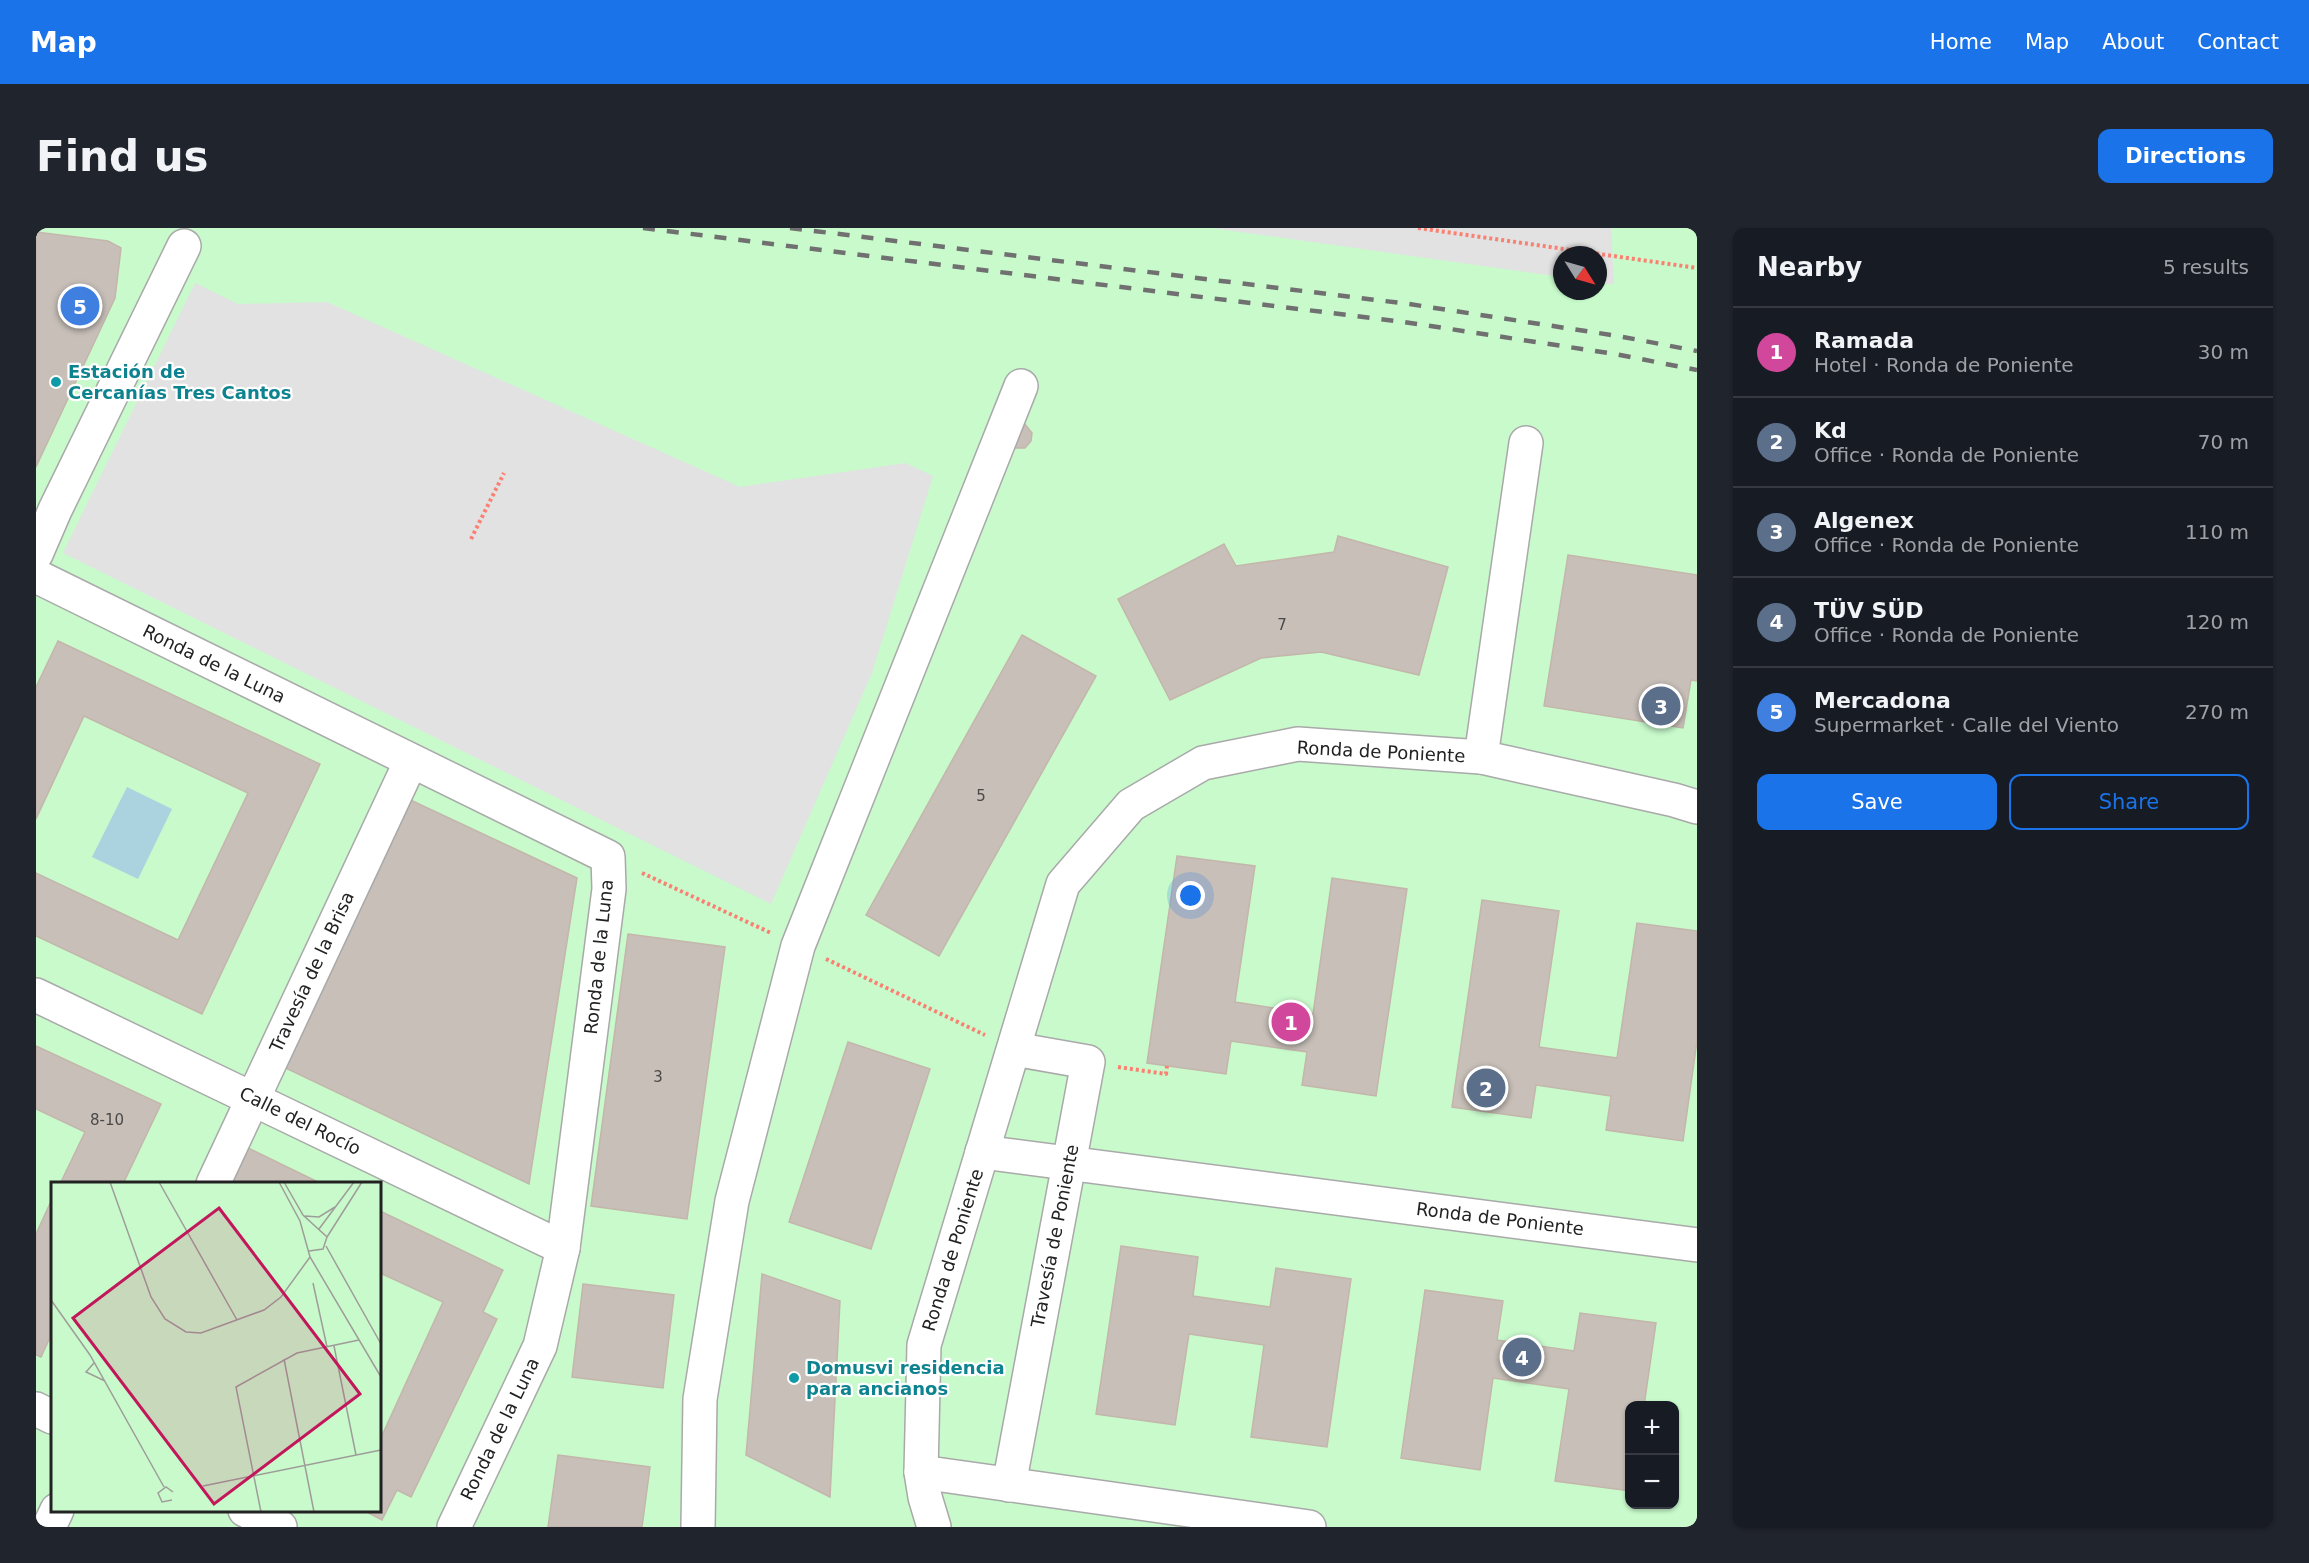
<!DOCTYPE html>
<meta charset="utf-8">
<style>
body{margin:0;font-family:"DejaVu Sans",sans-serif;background:#20242c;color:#f1f3f6}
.controls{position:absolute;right:18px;bottom:18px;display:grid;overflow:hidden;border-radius:12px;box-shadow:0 2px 4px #0004}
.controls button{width:54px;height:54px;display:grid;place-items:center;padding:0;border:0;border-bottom:2px solid #363941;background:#171b24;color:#f1f3f6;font:30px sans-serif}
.compass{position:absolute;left:1517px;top:18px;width:54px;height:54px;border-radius:50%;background:#171b24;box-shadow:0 2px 4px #0004;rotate:127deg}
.you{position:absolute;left:1155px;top:668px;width:21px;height:21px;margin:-15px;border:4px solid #fff;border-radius:50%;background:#1a73e8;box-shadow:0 0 0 9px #1a73e833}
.badge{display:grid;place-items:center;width:39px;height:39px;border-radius:50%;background:#1a73e8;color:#fff;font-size:20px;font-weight:700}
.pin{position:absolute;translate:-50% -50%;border:3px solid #fff;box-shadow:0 2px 6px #0006}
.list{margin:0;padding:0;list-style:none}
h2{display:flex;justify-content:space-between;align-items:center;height:78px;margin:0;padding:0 24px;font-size:26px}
h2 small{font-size:20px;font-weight:400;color:#9ea1a6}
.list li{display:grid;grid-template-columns:39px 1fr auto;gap:18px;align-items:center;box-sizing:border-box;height:90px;padding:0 24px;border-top:2px solid #363941}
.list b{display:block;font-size:22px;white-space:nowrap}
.list p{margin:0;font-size:20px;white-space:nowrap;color:#9ea1a6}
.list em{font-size:20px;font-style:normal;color:#9ea1a6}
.actions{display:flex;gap:12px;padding:18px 24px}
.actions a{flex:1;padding:14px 0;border:2px solid #1a73e8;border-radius:12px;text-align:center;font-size:21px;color:#1a73e8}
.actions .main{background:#1a73e8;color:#fff}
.map{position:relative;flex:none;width:1661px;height:1299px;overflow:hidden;border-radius:12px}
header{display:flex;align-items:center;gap:36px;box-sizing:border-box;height:84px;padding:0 30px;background:#1a73e8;color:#fff}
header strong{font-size:28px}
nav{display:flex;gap:33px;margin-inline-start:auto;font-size:21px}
.intro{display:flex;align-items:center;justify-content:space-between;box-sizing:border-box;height:144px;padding:0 36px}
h1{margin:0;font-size:42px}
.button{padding:15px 27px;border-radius:12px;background:#1a73e8;color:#fff;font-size:21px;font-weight:700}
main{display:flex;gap:36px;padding:0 36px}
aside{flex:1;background:#171b24;border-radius:12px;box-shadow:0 2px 4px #0004}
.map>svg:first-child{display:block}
</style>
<header>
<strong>Map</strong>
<nav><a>Home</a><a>Map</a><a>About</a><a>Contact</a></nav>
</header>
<div class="intro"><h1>Find us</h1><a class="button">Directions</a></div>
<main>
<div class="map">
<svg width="1661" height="1299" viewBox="0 0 1661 1299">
<rect width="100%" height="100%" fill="#f2efe9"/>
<path fill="#c8facc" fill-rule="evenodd" d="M0,0H1661V1299H0ZM1526,27H1562V63H1526ZM16,956H344V1282H16ZM1594,1178H1638V1276H1594Z"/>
<g fill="#e2e2e2">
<polygon points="1176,0 1575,0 1578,57 1562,54 1562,27 1526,27 1526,49"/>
<polygon points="159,55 202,76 291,74 704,259 870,235 897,248 836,445 735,676 27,325"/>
</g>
<polygon fill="#aad3df" points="91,559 136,581 102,651 56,629"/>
<g fill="#c7bfb8" stroke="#c4b6ab" stroke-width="1.5">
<polygon points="0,4 72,13 85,20 79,70 0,239"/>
<polygon points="988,195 996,205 995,213 989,220 977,220"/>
<polygon points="1302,308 1412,339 1383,447 1285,424 1225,430 1134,472 1082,371 1188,316 1200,338 1298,324"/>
<polygon points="1532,327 1661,347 1661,453 1655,452 1647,500 1508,478"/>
<polygon points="986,407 1060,448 903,728 830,687"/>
<polygon points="22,413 284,536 166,786 0,708 0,645 142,712 212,565 48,488 0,591 0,459"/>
<polygon points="368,569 541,650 493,956 241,836"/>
<polygon points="1141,628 1219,638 1199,774 1277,786 1296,650 1371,661 1340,868 1266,857 1271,824 1195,813 1190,846 1111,835"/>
<polygon points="1446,672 1523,683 1503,819 1581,830 1601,695 1661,703 1661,813 1647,913 1570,902 1575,868 1500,857 1495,890 1416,879"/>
<polygon points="592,706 689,719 651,991 555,978"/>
<polygon points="812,814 894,841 835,1021 753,994"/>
<polygon points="0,818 125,876 87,956 24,956 49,904 0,881"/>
<polygon points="210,919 286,956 193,956"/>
<polygon points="16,971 16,1105 5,1129 0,1127 0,1006"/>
<polygon points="344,983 467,1042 447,1084 461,1091 375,1269 361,1262 346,1292 327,1282 344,1282 344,1212 407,1074 344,1045"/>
<polygon points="1085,1018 1162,1029 1157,1068 1234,1079 1240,1040 1315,1051 1291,1219 1215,1209 1228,1117 1153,1106 1139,1197 1060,1186"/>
<polygon points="726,1046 804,1073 794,1269 710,1227"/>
<polygon points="547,1056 638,1067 627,1160 536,1149"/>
<polygon points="1389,1062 1467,1073 1461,1112 1538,1123 1544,1085 1620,1095 1608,1178 1594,1178 1594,1263 1519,1253 1533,1161 1457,1150 1444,1242 1365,1230"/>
<polygon points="522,1227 614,1239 606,1299 512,1299"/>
</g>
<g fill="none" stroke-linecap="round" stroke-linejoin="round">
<g stroke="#a9a9a9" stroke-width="36">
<g id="minor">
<polyline points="0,326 19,282 148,18"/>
<polyline points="0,348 572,629 573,661 527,1020 504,1118 418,1299"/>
<polyline points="1445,529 1490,215"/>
<polyline points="0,767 527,1020"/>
<polyline points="946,924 1661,1017"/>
<polyline points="177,956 375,533"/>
<polyline points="0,1181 16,1189"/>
<polyline points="885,1244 1273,1299"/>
<polyline points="973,1257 1052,834 978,821"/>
<polyline points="209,1282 244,1299"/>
<polyline points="13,1299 21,1282"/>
<polyline points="662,1299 664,1171 696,973 762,718 985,158"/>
<polyline points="898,1299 889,1269 885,1244 888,1117 1027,656 1095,577 1167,535 1262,516 1445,529 1638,572 1661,579"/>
</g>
</g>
<g stroke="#fa8072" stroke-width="4" stroke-dasharray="3 3" stroke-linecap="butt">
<polyline points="1382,0 1661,40"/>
<polyline points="435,311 468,245"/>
<polyline points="606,645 735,705"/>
<polyline points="790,731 949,807"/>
<polyline points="1082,839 1130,846 1131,838"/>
</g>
<use href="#minor" stroke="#fff" stroke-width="33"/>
<g stroke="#707070" stroke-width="4.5" stroke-dasharray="12 12" stroke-linecap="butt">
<polyline points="607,0 1368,94 1579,126 1661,142"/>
<polyline points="754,0 1373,76 1582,108 1661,123"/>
</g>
</g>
<g fill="#0f9aa8" stroke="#fff" stroke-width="2">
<circle cx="20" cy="154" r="6"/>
<circle cx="758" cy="1150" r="6"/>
</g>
<g text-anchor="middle" stroke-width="4.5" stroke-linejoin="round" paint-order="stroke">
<g font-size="15" fill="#4b4948">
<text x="1246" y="402">7</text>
<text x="945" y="573">5</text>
<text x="622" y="854">3</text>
<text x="71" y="897">8-10</text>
</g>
<g font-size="18" font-weight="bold" fill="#0d838f" stroke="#fff" text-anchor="start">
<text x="32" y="150">Estación de<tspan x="32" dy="21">Cercanías Tres Cantos</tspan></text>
<text x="770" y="1146">Domusvi residencia<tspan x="770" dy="21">para ancianos</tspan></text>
</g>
<g font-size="18" fill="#222" stroke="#fff">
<text transform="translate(178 436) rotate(26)" y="6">Ronda de la Luna</text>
<text transform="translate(1345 524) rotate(3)" y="6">Ronda de Poniente</text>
<text transform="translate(563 729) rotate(-84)" y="6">Ronda de la Luna</text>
<text transform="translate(276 744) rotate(-65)" y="6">Travesía de la Brisa</text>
<text transform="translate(264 893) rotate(26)" y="6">Calle del Rocío</text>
<text transform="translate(1464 991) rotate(7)" y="6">Ronda de Poniente</text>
<text transform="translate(1019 1008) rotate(-79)" y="6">Travesía de Poniente</text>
<text transform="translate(917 1022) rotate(-73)" y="6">Ronda de Poniente</text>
<text transform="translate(464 1201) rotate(-64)" y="6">Ronda de la Luna</text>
</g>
</g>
<g transform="translate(15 954)">
<rect width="330" height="330" fill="#f2efe9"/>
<path d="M0,0H330V330H0Z" fill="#c8facc"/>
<path fill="none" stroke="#9f9d99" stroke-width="1.5" d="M59,0L100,115L114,137L135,150L150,151L213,128L230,115L259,75M108,0L186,138M228,0L249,39L259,75L330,195M233,0L252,33L276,55L272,67L258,69M254,34L268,35L284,25M268,47L303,0M276,55L311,0M275,64L330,162M262,101L276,165M0,118L39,173L113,305M283,164L305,273M233,177L263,330M43,181L35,190L54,199M152,304L330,268M121,318L111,320L107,311L115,305L122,310M210,330L185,205L246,171L308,158"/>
<path fill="#c2185b" fill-opacity="0.15" stroke="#c2185b" stroke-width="3" d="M168,26L309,212L163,322L22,136Z"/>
<rect width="330" height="330" fill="none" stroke="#222" stroke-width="3"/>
</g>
</svg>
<div class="controls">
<button>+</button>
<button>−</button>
</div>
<svg class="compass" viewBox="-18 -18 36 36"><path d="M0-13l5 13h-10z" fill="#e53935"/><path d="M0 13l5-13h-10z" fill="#9ea1a6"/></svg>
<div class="you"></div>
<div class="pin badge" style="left:1255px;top:794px;background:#d1479c">1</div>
<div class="pin badge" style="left:1450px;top:860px;background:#5c6f8a">2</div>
<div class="pin badge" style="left:1625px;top:478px;background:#5c6f8a">3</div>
<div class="pin badge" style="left:1486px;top:1129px;background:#5c6f8a">4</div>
<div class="pin badge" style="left:44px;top:78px;background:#3f7fe0">5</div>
</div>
<aside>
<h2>Nearby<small>5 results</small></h2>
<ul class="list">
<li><span class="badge" style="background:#d1479c">1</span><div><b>Ramada</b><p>Hotel · Ronda de Poniente</p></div><em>30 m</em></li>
<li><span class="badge" style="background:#5c6f8a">2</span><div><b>Kd</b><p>Office · Ronda de Poniente</p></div><em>70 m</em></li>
<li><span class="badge" style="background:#5c6f8a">3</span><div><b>Algenex</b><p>Office · Ronda de Poniente</p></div><em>110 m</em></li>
<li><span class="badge" style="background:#5c6f8a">4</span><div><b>TÜV SÜD</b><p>Office · Ronda de Poniente</p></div><em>120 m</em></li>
<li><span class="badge" style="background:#3f7fe0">5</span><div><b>Mercadona</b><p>Supermarket · Calle del Viento</p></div><em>270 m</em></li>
</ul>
<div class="actions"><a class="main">Save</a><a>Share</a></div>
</aside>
</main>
